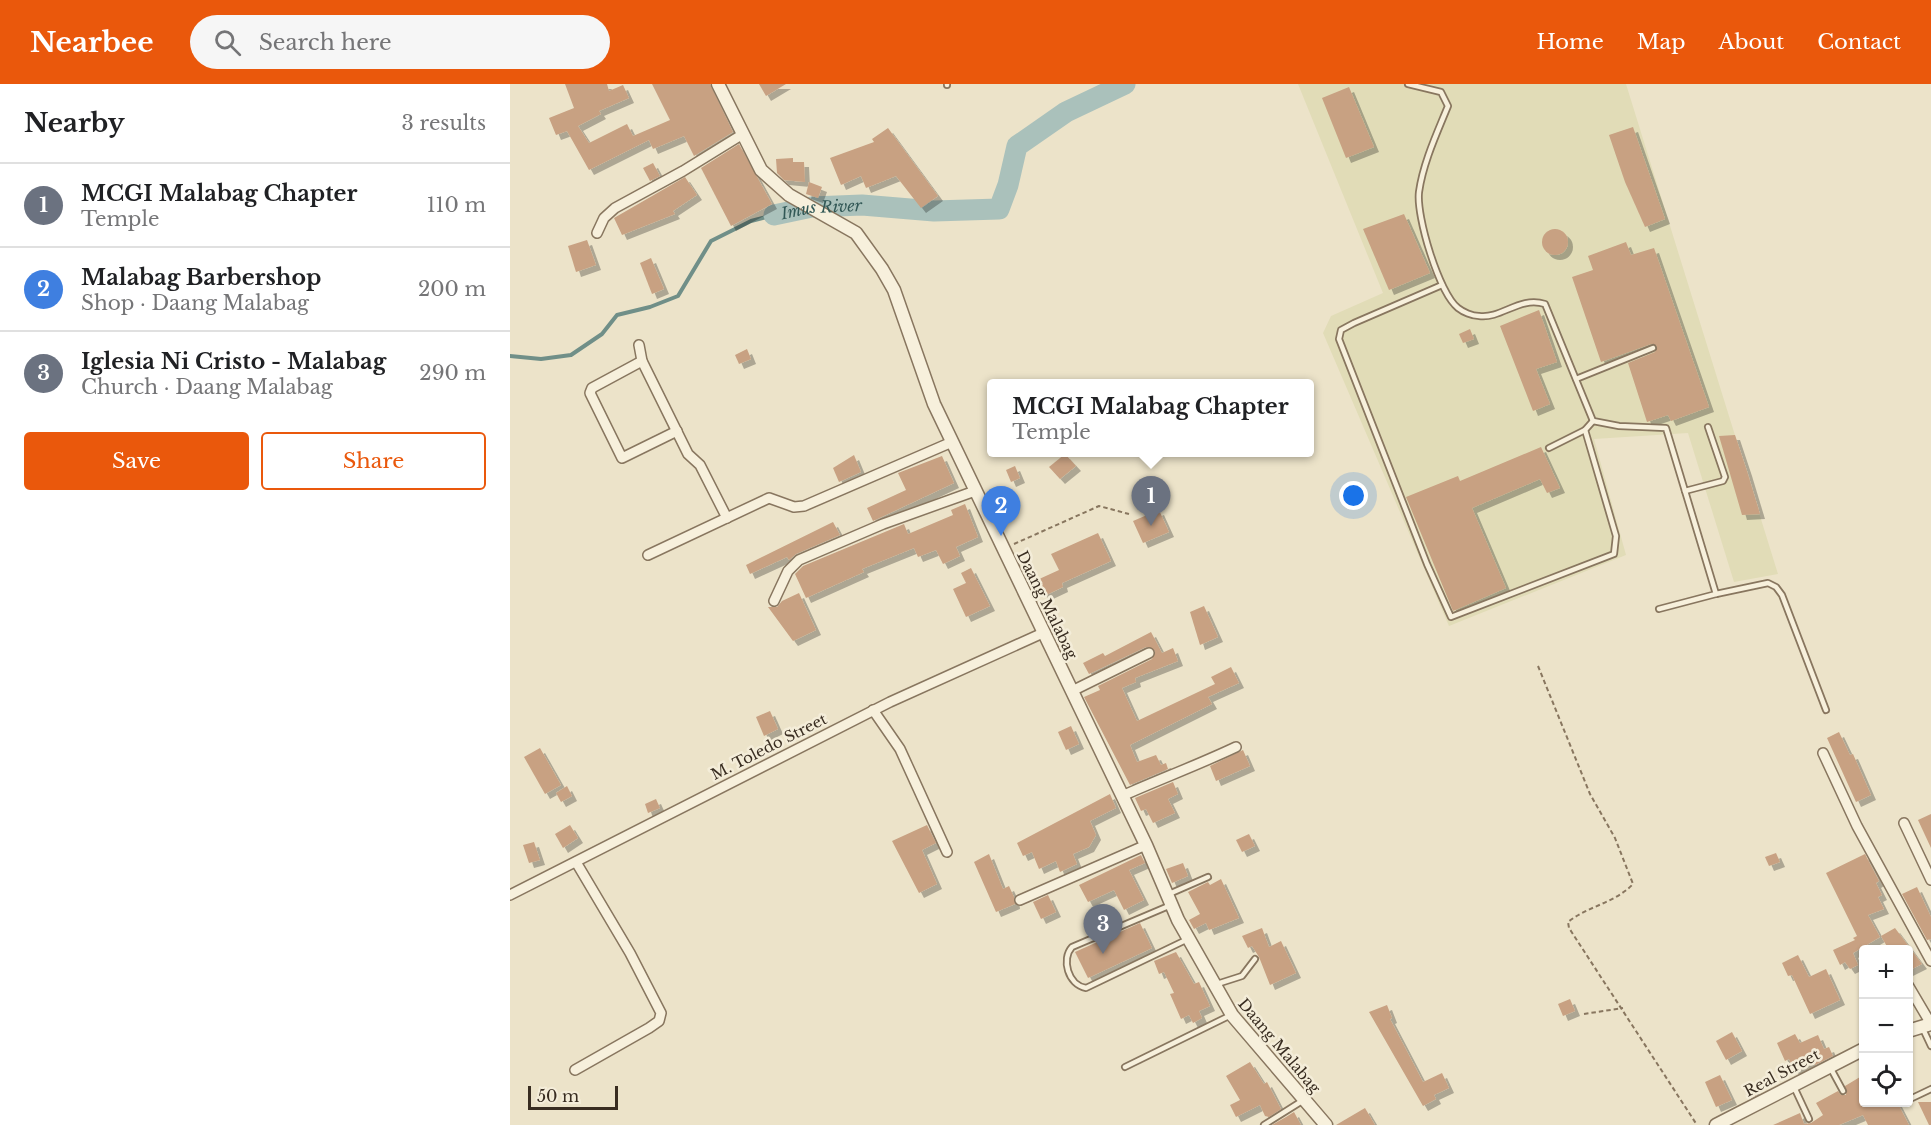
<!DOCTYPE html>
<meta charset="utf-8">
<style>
body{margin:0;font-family:"Libre Baskerville",serif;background:#f6f6f6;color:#202124}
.controls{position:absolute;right:18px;bottom:18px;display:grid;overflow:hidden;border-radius:6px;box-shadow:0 2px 4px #0004}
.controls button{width:54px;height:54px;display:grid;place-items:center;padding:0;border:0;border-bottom:2px solid #e0e0e0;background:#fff;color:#202124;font:30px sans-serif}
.scale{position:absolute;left:18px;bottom:15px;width:90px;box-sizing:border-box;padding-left:6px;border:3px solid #392d21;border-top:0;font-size:16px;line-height:21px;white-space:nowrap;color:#392d21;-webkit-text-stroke:4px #f4edd9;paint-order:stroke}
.you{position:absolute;left:844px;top:412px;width:21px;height:21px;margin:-15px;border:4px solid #fff;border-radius:50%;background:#1a73e8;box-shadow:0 0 0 9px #1a73e833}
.badge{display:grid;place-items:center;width:39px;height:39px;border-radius:50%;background:#ea580c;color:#fff;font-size:20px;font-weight:700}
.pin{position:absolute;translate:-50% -50px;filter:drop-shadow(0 2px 3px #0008)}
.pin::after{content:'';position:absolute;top:32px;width:21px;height:18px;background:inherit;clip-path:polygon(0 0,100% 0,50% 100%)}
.popup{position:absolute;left:477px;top:295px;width:327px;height:78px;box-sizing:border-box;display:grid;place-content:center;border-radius:6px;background:#fff;filter:drop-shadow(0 2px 4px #0005);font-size:20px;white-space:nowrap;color:#757577}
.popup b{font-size:22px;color:#202124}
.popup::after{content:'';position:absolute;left:50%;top:100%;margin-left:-12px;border:12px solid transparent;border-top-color:#fff}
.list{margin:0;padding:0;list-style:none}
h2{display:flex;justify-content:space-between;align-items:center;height:78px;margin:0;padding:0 24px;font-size:26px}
h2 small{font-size:20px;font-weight:400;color:#757577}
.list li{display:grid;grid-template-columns:39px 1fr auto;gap:18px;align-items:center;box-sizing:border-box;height:84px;padding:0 24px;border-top:2px solid #e0e0e0}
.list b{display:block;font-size:22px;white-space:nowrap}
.list p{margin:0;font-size:20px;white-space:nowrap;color:#757577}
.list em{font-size:20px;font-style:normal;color:#757577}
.actions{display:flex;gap:12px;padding:18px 24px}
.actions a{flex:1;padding:14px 0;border:2px solid #ea580c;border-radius:6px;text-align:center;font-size:21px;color:#ea580c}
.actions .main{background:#ea580c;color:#fff}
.icon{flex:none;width:33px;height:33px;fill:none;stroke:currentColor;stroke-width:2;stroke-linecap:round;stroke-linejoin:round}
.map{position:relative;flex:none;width:1421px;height:1041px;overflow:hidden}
header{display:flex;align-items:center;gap:36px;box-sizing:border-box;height:84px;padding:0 30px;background:#ea580c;color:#fff}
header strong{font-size:28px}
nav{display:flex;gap:33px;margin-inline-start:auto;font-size:21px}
.search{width:420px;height:54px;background:#f6f6f6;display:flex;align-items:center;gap:15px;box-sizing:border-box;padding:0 21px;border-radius:33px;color:#757577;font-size:22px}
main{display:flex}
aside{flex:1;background:#fff}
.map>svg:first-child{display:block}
</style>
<header>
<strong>Nearbee</strong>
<div class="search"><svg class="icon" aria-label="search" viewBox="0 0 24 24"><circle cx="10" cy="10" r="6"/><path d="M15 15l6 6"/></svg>Search here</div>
<nav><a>Home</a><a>Map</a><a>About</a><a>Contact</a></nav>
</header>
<main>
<aside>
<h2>Nearby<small>3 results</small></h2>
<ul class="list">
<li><span class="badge" style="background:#6b7280">1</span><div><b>MCGI Malabag Chapter</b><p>Temple</p></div><em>110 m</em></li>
<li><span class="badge" style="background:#3f7fe0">2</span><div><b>Malabag Barbershop</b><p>Shop · Daang Malabag</p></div><em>200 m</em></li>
<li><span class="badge" style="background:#6b7280">3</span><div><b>Iglesia Ni Cristo - Malabag</b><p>Church · Daang Malabag</p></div><em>290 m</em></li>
</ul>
<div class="actions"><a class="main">Save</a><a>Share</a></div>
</aside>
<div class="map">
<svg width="1421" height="1041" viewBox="0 0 1421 1041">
<defs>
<filter id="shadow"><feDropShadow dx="5" dy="5" stdDeviation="0" flood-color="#0004"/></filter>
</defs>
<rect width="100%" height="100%" fill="#ece3c9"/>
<polygon fill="#e1dcb7" points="788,0 1116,0 1268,490 1224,498 1178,349 1084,355 1116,471 939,542 813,249 821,232 873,209"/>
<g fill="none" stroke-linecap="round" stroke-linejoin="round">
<polyline stroke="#708f88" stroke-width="4" points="0,272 31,275 61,271 92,250 107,231 140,223 168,212 201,157 241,137 264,131"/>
<path stroke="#aac1bb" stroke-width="21" id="s1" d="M264,131L302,123L352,121L424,127L489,125L498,101L507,62L556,28L615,0"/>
</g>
<g fill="#c8a182" filter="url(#shadow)">
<polygon points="55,0 97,0 99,7 113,1 119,14 89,27 91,30 68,42 79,59 117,40 123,52 160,36 142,0 200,0 223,48 184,72 174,52 143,65 139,56 79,86 57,47 46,51 39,34 64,24"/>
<polygon points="249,0 276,0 256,12"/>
<polygon points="839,3 864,63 836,74 812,14"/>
<polygon points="1123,43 1155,135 1135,143 1115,98 1099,51"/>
<polygon points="378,44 428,112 411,124 386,92 356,104 351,92 331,101 320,74 364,58 362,55"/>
<polygon points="229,60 262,120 221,142 191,84"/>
<polygon points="283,74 283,78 294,78 295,98 274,96 267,89 266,75"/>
<polygon points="143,79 150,92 140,97 133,84"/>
<polygon points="175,93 187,111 163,127 165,130 112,151 104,134"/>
<polygon points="299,98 312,103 308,114 296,110"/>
<polygon points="894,130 920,189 879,206 853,145"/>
<circle cx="1045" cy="158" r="13"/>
<polygon points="77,156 86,181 66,188 58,162"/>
<polygon points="1116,158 1121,171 1144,164 1199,323 1161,337 1158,331 1137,338 1118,279 1145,268 1147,262 1141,260 1091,278 1062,193 1083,186 1078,172"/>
<polygon points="141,174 154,205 142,210 130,179"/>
<polygon points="1029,226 1047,278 1026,285 1040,320 1023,327 990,242"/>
<polygon points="960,245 964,255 953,259 949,250"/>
<polygon points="237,265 241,275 229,280 225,271"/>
<polygon points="1225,351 1237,387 1250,430 1232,431 1209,352"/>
<polygon points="1031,363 1050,404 1037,409 1030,395 962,424 996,504 943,527 896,413 948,392 950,397"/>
<polygon points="555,370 566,382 550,395 539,383"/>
<polygon points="344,371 351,388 329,398 323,384"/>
<polygon points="432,372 444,399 363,437 357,424 396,406 388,389"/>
<polygon points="505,382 510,394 501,398 496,386"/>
<polygon points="489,405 498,425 486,431 477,411"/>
<polygon points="455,420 468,453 446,463 450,472 433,480 426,466 408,473 404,464 352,485 354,488 296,514 285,490 293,482 394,440 398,450 443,431 441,426"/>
<polygon points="649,426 659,448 633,459 623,437"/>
<polygon points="323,438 330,451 286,470 279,476 277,473 240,490 236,481"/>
<polygon points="588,449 601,477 552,499 553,503 534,512 527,496 549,486 541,470"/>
<polygon points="461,484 480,522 456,533 443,505 456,499 451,489"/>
<polygon points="289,509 306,546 283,557 258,523 267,523 272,517"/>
<polygon points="694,522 708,553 690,561 680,528"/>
<polygon points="641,548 652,569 663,564 668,577 625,594 626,598 612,604 627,637 705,600 701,593 721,583 729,599 698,613 702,620 620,661 627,678 646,671 651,681 656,679 658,685 620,701 574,613 590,606 588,602 642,575 645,567 636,563 579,590 573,579 593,569 595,572"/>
<polygon points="260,627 268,645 254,652 246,633"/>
<polygon points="561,642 569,660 556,666 548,648"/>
<polygon points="1329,648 1340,671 1343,670 1361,711 1346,718 1317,654"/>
<polygon points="30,664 51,701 35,710 14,673"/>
<polygon points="733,666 740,682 706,697 700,682"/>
<polygon points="663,698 668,710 658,715 665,729 643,739 636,725 631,727 625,714"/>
<polygon points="57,702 62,712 51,718 46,709"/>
<polygon points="600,710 606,724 580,737 586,751 579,763 563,770 567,780 550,788 546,777 529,785 522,768 513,772 507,759"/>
<polygon points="146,715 150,724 138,729 135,720"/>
<polygon points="1421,730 1421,764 1408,736"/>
<polygon points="60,741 68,754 53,764 45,750"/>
<polygon points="417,741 426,759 412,766 427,800 409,809 382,757"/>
<polygon points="739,750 745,762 732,768 726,756"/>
<polygon points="24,758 30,776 19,779 13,761"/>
<polygon points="1266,769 1270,778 1259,782 1255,773"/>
<polygon points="479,770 493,805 499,802 504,813 505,820 486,828 464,778"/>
<polygon points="1355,770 1369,797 1366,799 1372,811 1368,813 1374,825 1358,831 1370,853 1343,869 1348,881 1340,885 1335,878 1330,881 1323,866 1345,856 1343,854 1347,852 1316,789"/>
<polygon points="631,771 635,779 619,786 634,816 614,826 604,806 578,818 569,801"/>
<polygon points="673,779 678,792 662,799 656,785"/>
<polygon points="711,795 729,834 699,846 696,839 684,845 679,836 690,830 678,808 698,798 700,801"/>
<polygon points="1407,803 1421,833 1421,855 1417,856 1392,810"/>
<polygon points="538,811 546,828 531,835 523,818"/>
<polygon points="630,839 642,864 578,894 565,868"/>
<polygon points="752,844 759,863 771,857 786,889 760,901 749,873 742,862 738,864 732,852"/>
<polygon points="1385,844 1412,880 1398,887 1398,866 1379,866 1371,852"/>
<polygon points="666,868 684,900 689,898 700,922 689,927 692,934 683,939 679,931 671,935 660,910 664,909 654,888 649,890 644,877"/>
<polygon points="1288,871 1299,893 1316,885 1330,916 1300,930 1282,891 1278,892 1272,879"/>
<polygon points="1060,915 1065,927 1053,932 1048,920"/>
<polygon points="877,921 882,934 880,935 913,998 932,989 939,1004 924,1011 926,1015 913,1022 859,928"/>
<polygon points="1222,948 1232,967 1216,976 1206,957"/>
<polygon points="1285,950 1290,959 1308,951 1314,965 1319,963 1323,972 1305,981 1304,977 1284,986 1279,975 1275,977 1267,959"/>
<polygon points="740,978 754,1000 757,998 771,1025 759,1033 755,1032 750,1021 726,1033 720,1021 730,1016 716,992"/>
<polygon points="1210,991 1222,1016 1206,1023 1195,998"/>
<polygon points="1350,993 1353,999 1353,1018 1387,1018 1399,1041 1358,1041 1353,1031 1329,1041 1263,1041 1290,1029 1294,1040 1301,1039 1313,1031 1306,1019 1328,1007 1331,1011 1336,1011 1335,1002"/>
<polygon points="1243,1002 1247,1011 1239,1015 1234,1006"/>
<polygon points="1408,1018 1421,1018 1421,1041 1419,1041"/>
<polygon points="855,1024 865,1041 826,1041"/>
<polygon points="784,1028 791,1041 762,1041 776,1033"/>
</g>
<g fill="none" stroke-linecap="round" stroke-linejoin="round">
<g stroke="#88765f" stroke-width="8">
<g id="service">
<polyline points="437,0 437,1"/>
<path d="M898,0L931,8L938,22C927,49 913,79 909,108C906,132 929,209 948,224C953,228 962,232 969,232C992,235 1009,212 1035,220L1083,337L1109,342L1156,344L1175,407L1213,397L1215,393L1198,343"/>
<polyline points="932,201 844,239 831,246 829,255 917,480 941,533 1104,470 1106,452 1075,346 1083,337"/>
<polyline points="1066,295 1143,264"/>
<polyline points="1039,364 1075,346"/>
<polyline points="1206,510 1258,499 1266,503 1272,511 1316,626"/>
<polyline points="1149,525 1206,510 1175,407"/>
<polyline points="659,810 698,793"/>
<path d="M661,821L562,863C551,875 558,901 576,904L678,855"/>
<polyline points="707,900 732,892 745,875"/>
<polyline points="1413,945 1421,962"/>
<polyline points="615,983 719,932"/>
<polyline points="1320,983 1333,1007"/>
<polyline points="1284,1003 1299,1035"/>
<polyline points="1398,1016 1421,1005"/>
<polyline points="754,1041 792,1017"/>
</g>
</g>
<g stroke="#88765f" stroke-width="12">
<g id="minor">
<polyline points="87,149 94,134 105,124 173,87 233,50"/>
<polyline points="129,261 132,277 178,370 190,381 217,434"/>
<polyline points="132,277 82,304 80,309 112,374 167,347"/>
<polyline points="138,471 259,414 284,423 294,422 442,358"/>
<polyline points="264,517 278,487 289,476 373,440 465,407"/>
<polyline points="562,607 639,569"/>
<polyline points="363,626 390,665 437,768"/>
<polyline points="1313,669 1347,742 1421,877"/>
<path d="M612,712C650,695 688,681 726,663"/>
<polyline points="1394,739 1421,796"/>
<polyline points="0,811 380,618 535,548"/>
<polyline points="510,816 636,761"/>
<polyline points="1398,901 1421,940"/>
<polyline points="65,986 139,944 149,937 151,929 120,869 66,778"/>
</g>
</g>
<g stroke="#88765f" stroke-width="15">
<g id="tertiary">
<polyline points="208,0 251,86 279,111 346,149 372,185 384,206 424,320 636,761 668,836 722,931 816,1041"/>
<polyline points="1398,947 1421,940"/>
<polyline points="1206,1041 1354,965"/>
</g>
</g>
<g stroke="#88765f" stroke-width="2" stroke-dasharray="4.5 3" stroke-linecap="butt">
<polyline points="504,460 589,422 619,430"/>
<path d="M1028,582L1080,710L1105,754L1123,800C1105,819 1078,822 1058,838L1059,844L1187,1041"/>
<polyline points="1074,930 1113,924"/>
</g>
<use href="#service" stroke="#f7f0dc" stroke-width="4.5"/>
<use href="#minor" stroke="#f7f0dc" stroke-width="9"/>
<use href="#tertiary" stroke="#f7f0dc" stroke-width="12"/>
</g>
<g text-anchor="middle" stroke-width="5" stroke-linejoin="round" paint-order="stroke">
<g font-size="15" fill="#392d21" stroke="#f4edd9">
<text transform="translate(537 521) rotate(64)" y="5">Daang Malabag</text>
<text transform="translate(259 663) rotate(-27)" y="5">M. Toledo Street</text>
<text transform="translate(769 962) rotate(50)" y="5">Daang Malabag</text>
<text transform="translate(1272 989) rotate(-28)" y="5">Real Street</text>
</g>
<g font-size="16" font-style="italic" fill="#325856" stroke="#f4edd9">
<text dy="6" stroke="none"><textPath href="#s1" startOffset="48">Imus River</textPath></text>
</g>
</g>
</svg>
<div class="controls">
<button>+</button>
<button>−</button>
<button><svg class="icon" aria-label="locate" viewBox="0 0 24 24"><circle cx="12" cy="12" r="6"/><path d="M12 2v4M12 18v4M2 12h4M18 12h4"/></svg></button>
</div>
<div class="scale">50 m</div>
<div class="you"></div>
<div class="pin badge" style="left:641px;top:442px;background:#6b7280">1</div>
<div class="popup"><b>MCGI Malabag Chapter</b>Temple</div>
<div class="pin badge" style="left:491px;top:452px;background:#3f7fe0">2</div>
<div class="pin badge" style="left:593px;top:870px;background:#6b7280">3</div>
</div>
</main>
